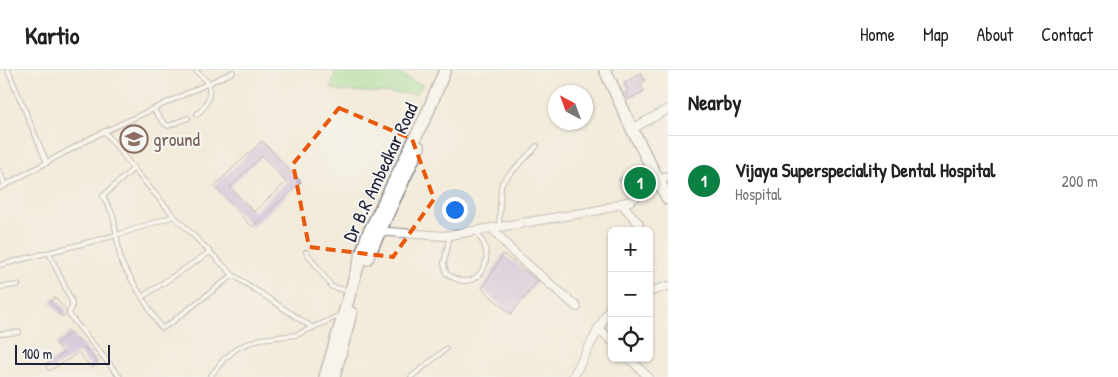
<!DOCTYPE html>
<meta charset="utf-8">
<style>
body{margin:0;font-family:"Patrick Hand",sans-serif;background:#f6f6f6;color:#222}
.controls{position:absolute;right:15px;bottom:15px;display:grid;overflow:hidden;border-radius:8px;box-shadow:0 1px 4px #0004}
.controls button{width:45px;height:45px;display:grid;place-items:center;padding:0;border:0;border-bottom:1px solid #e0e0e0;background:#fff;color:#222;font:25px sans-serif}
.compass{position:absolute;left:548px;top:15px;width:45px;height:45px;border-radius:50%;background:#fff;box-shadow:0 1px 4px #0004;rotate:319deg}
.scale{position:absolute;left:15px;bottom:12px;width:95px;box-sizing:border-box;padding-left:5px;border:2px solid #22223b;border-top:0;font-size:14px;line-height:18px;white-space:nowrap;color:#22223b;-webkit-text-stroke:4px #f6f6f2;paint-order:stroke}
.you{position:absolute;left:454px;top:139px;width:18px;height:18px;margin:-12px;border:4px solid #fff;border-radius:50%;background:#1a73e8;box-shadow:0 0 0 8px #1a73e833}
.badge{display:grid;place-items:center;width:32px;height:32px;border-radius:50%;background:#0b8043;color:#fff;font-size:16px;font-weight:700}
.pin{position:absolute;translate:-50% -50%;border:2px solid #fff;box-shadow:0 1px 5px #0006}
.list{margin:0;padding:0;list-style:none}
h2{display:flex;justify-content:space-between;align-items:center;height:65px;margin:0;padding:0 20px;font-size:21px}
h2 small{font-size:16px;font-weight:400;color:#767676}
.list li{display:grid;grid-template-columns:32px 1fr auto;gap:15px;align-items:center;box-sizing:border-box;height:90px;padding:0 20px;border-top:1px solid #e0e0e0}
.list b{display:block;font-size:19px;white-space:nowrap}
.list p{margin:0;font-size:16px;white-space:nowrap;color:#767676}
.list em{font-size:16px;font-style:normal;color:#767676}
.icon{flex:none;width:28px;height:28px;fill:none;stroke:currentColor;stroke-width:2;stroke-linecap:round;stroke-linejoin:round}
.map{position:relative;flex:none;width:668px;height:307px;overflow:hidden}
header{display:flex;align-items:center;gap:30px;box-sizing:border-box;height:70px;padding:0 25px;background:#fff;border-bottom:1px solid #e0e0e0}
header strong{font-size:24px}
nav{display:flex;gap:28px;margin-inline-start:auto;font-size:18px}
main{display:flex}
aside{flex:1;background:#fff}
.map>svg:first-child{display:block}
</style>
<header>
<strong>Kartio</strong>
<nav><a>Home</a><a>Map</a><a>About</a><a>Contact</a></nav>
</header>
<main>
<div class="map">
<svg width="668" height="307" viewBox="0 0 668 307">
<rect width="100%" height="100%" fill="#f6f6f2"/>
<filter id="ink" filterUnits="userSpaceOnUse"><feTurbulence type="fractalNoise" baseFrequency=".02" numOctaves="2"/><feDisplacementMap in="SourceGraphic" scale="10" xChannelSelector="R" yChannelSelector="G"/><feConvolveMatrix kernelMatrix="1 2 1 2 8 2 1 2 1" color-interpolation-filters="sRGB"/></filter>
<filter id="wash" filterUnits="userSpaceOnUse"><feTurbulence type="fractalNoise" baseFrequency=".0096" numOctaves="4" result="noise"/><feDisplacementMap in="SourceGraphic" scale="20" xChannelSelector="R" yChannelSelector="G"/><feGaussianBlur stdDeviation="1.12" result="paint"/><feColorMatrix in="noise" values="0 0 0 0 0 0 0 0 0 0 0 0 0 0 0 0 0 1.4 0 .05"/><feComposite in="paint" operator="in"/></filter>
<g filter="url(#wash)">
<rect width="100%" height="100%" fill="#f3ebda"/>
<polygon fill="#ead1ec" points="141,53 147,63 150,74 139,81 127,80 119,72 119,66 129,58"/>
<polygon fill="#9ade96" stroke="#5e8068" points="336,0 402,0 400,4 413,11 423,15 416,24 339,21 331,18"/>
<g id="blocks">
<g fill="#b9a7dd" fill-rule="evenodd">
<polygon points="641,3 645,11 640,14 644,21 629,29 625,22 628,20 624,13"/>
<path d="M262,71L301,112L252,157L214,116ZM262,86L286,112L254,142L230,117Z"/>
<polygon points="643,96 650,111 631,123 626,114 623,116 619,109"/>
<polygon points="503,184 538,211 511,244 482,219"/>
<polygon points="55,227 66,240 66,244 63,247 50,232"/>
<polygon points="71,262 98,293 92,298 78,282 69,289 49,301 45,295 64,283 56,274"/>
</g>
</g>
</g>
<g filter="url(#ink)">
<use href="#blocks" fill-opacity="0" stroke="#8a868a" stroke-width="1"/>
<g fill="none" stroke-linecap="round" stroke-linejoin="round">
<g stroke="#8a868a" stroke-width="6">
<g id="lane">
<polyline points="8,0 47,93"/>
<path d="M195,0L209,13C210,28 208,35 197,44"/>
<polyline points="153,39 163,52 168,56 188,48"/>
<polyline points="105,62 138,104 174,146"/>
<polyline points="133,99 103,126 113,145 121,192 159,255 162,258 168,255 233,205"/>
<polyline points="0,101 5,116"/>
<polyline points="0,118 97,65 233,2"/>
<polyline points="499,156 501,116 504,110 537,76"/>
<path d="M450,165L444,193L446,203C452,207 457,211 465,211C479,211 488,195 486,182C486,175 479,167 476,160"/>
<polyline points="306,182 332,217 349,221"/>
<polyline points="49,183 72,232 72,237 69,243 71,247 120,307"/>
<polyline points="0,195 117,165 174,146 233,205 313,258"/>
<polyline points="0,217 18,215"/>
<polyline points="142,227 210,182"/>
<polyline points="0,264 19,262"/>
<polyline points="210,307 224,289 239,277 260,269 296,265 341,245"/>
<polyline points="411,307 446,279"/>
</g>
</g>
<g stroke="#8a868a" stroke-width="10">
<g id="street">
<polyline points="632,59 668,39"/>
<polyline points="621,133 639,154 639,161"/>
<polyline points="492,158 513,182 577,237"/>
<polyline points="376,161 444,166 600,140 630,131 668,106"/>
<polyline points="649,222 668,216"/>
<polyline points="598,258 612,271"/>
<polyline points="629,288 648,307"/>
<polyline points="573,307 612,234"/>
</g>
</g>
<g stroke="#8a868a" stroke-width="14">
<g id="secondary">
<polyline points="605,0 632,59 668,129"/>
<polyline points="367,189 419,77"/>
<polyline points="325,307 367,166 427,44 445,0"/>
<polyline points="334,307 351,243"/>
</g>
</g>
<use href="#lane" stroke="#fff" stroke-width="4"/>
<use href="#street" stroke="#fff" stroke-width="8"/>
<use href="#secondary" stroke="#fff" stroke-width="11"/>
</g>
</g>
<path d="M0 0H668V307H0ZM339,38L412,69L434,129L393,187L309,177L293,94Z" fill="#f3ebda" fill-opacity=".55" fill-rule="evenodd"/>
<path fill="none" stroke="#e8590c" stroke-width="4" stroke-dasharray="10 6" stroke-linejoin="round" d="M339,38L412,69L434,129L393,187L309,177L293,94Z"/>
<defs>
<g id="school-ring" transform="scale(1.4375)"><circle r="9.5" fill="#f6f6f2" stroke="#8d6e63" stroke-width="1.5"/><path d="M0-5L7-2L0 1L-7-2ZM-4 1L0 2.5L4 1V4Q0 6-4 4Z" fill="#8d6e63"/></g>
</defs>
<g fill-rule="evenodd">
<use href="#school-ring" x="134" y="69"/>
</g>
<g text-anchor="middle" stroke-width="4" stroke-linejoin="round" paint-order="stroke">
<g font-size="19" fill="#785e54" stroke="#f6f6f2" text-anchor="start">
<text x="153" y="76">ground</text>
</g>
<g font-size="19" fill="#22223b" stroke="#f6f6f2">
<text transform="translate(380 102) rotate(-65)" y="7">Dr B.R Ambedkar Road</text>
</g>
</g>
</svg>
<div class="controls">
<button>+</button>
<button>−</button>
<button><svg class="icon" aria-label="locate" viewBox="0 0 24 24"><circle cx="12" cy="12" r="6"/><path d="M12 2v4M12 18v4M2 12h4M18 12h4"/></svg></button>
</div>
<svg class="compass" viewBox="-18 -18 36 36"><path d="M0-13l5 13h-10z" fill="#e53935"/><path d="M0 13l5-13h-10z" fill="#767676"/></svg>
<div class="scale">100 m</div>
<div class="you"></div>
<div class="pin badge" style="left:640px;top:113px">1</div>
</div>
<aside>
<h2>Nearby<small></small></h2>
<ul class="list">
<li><span class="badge">1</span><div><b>Vijaya Superspeciality Dental Hospital</b><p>Hospital</p></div><em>200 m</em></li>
</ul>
</aside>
</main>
